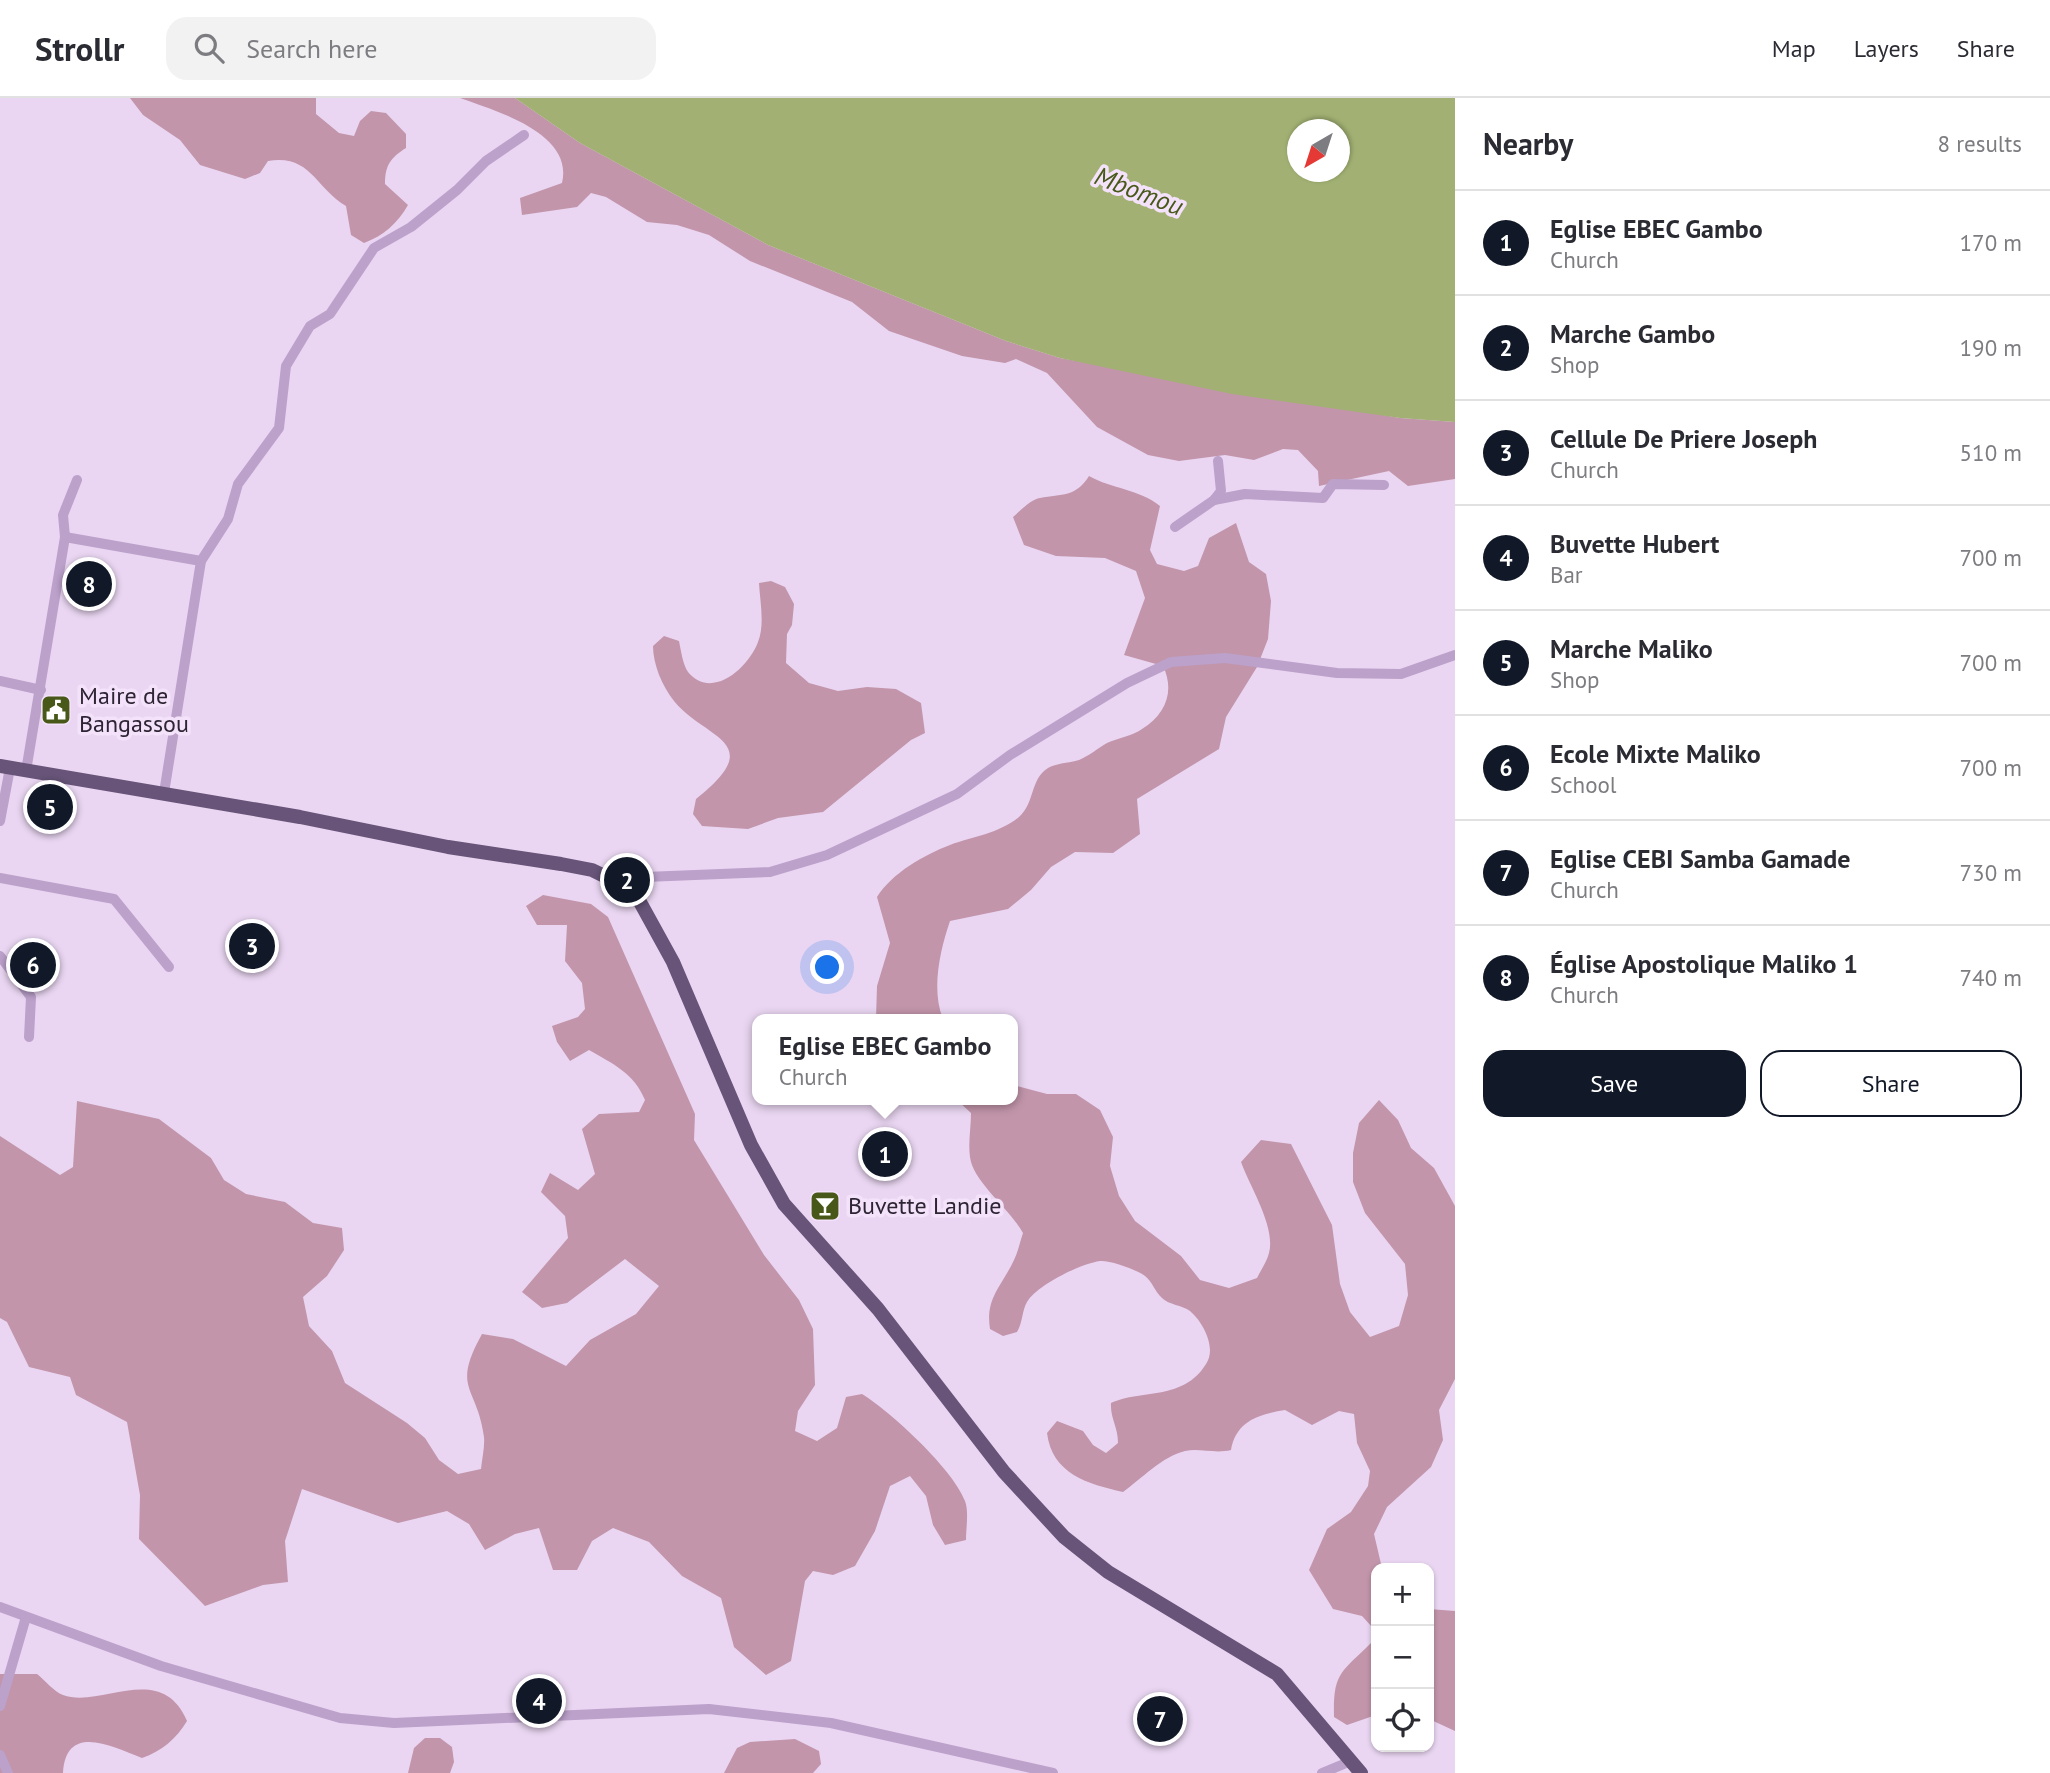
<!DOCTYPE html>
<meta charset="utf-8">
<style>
body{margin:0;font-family:"PT Sans",sans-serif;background:#f2f2f3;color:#2b2b33}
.controls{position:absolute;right:21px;bottom:21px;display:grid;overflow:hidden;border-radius:14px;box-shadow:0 2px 5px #0004}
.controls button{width:63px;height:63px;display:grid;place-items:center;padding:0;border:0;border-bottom:2px solid #e1e1e2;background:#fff;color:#2b2b33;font:35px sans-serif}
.compass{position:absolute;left:1287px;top:21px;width:63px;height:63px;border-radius:50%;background:#fff;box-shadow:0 2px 5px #0004;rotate:219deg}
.you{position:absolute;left:828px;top:870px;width:24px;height:24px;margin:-18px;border:5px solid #fff;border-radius:50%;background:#1a73e8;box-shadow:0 0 0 10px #1a73e833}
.badge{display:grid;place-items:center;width:46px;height:46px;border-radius:50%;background:#111827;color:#fff;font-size:23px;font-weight:700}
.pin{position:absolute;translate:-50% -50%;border:4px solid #fff;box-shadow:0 2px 7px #0006}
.popup{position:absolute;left:752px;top:916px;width:266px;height:91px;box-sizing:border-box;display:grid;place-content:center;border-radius:14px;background:#fff;filter:drop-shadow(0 2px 5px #0005);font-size:23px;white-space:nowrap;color:#7c7c81}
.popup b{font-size:26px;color:#2b2b33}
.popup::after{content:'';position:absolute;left:50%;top:100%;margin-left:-14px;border:14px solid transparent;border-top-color:#fff}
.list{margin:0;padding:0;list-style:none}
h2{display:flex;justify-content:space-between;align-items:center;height:91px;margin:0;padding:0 28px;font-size:30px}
h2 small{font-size:23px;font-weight:400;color:#7c7c81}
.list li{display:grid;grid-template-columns:46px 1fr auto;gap:21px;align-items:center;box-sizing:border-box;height:105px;padding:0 28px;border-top:2px solid #e1e1e2}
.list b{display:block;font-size:26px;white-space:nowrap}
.list p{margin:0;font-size:23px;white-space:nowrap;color:#7c7c81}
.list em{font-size:23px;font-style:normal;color:#7c7c81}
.actions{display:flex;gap:14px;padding:21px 28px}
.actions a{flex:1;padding:16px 0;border:2px solid #111827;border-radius:21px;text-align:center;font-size:24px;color:#111827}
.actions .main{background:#111827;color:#fff}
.icon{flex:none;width:38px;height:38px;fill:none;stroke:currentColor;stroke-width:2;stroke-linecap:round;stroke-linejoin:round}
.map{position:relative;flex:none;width:1455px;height:1675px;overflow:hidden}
header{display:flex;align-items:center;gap:42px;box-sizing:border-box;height:98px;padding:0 35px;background:#fff;border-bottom:2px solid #e1e1e2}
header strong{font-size:33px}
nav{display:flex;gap:38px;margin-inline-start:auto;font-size:24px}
.search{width:490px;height:63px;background:#f2f2f3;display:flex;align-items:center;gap:18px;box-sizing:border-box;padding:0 24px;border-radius:21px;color:#7c7c81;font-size:26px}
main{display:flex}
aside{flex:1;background:#fff}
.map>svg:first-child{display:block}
</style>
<header>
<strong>Strollr</strong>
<div class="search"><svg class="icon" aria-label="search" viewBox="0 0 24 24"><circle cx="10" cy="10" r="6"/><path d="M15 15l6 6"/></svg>Search here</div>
<nav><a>Map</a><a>Layers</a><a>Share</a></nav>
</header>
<main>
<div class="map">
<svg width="1455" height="1675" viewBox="0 0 1455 1675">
<rect width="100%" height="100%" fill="#ead6f2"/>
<g fill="#c295aa">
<path d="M130,0H316V16L339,35L354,38L360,23L371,13L386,15L406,36V50C390,60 385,68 385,86L408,107C398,125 383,138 364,145L351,137L346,108C315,90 311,56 268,63L260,75L245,81L200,67L180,42L143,17Z"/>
<path d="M460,0H515L580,45L768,147L1006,243L1060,260L1400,320L1455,324V381L1408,388L1389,373L1319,388L1318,373L1298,352L1283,351L1254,362L1225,357L1179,363L1148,357L1097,329L1047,275L1016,261L1005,265L962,258L889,233L852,204L750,163L709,137L677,127L647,124L606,99L591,95L577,109L522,117L520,100L562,85C574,35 496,13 460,0Z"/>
<path d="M1089,378C1112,391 1139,391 1160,408L1150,452L1157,466L1184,473L1198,468L1209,440L1236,425L1249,464L1266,476L1271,503L1268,541L1257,569L1226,619L1219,651L1137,701L1140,736L1113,755L1075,754L1051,769L1031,792L1008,811L950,823C940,852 931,892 943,921H876L877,888L890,845L877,799C892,775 924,757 950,747C974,738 998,736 1019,719C1035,705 1030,681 1048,670C1057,665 1069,665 1079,662C1089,658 1098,650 1107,645C1118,640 1132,638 1142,631C1166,616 1175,593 1163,568L1124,557L1145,500L1136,473L1105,460L1056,458L1024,447L1013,419C1020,413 1031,401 1040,400C1062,396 1076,399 1089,378Z"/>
<path d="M771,483L785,489L794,506L792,527L787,536L786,565L809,585L838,593L867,589L896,591L921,605L925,635L911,642L823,714L778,720L748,731L702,728L693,716L696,701C769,643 706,642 674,603C662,588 653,566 653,548L664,538L679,543C681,553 683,567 688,574C712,603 749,569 758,544C765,526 760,504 759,485Z"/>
<path d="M543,797L591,806L608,819L695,1016L694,1042L764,1157L799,1202L813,1231L815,1287L798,1313L795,1333L817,1343L837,1330L846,1299L862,1296C891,1314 953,1371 965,1403C969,1413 966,1430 966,1442L945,1447L933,1427L926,1398L910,1378L890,1388L875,1433L855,1468L833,1477L813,1473L805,1483L791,1563L766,1577L734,1549L721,1500L682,1478L649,1444L613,1430L592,1443L577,1472H553L539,1430L515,1436L485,1452L469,1426L447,1413L398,1425L302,1391L285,1443L288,1484L263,1487L205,1508L139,1441L140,1397L127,1324L76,1297L70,1279L29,1269L7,1224L0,1220V1038L60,1077L73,1069L77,1003L159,1021L211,1060L224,1082L246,1096L285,1104L313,1125L342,1130L344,1152L327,1178L303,1199L309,1228L332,1253L345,1285L407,1325L425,1340L439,1362L458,1376L481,1371C482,1361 485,1348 484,1339C477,1287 451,1292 482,1236L513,1241L566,1268L590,1242L636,1216L659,1188L625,1161L567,1205L542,1210L522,1194L568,1140L565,1118L541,1094L550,1075L578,1092L595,1076L582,1031L599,1016L639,1014L645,1002C634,975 613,966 589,952L570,963L557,944L552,928L578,919L585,911L582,885L565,863L567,827H537L526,808Z"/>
<path d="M1013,975L1017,988L1047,996H1076L1100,1012L1113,1039L1110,1068L1119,1098L1135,1123L1181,1158L1200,1182L1229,1190L1257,1180C1261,1172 1267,1163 1269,1155C1276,1129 1250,1089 1241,1064L1261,1042L1291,1046L1332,1127L1340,1186L1350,1214L1370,1239L1399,1228L1408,1197L1405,1166L1365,1115L1353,1084V1055L1359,1025L1379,1002L1398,1022L1411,1050L1434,1070L1455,1108V1281L1439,1312L1443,1342L1431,1369L1387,1409L1374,1436L1382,1470H1376V1617L1347,1627L1334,1619C1333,1574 1341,1575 1371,1545L1372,1529L1362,1518L1333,1511L1309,1472L1327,1431L1351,1414L1368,1388L1370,1373L1357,1345L1354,1316L1339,1313L1312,1327L1285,1312C1259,1316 1236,1323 1231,1352C1215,1356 1200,1350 1185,1353C1163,1358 1141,1381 1123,1394C1088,1386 1052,1376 1047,1335L1057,1323L1083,1333L1093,1347L1106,1355L1118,1345C1118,1329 1110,1320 1111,1305C1142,1291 1183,1303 1206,1266C1217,1250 1203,1224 1190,1213C1182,1207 1169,1207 1162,1200C1155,1194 1152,1183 1145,1178C1137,1172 1110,1162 1100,1163C1080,1166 1037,1187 1027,1204C1022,1212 1023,1224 1017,1234L1003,1238L990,1231C985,1200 1002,1188 1014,1162C1018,1154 1020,1144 1023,1135C1010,1111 973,1084 970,1059C968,1045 971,1029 971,1015L957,1002H1013Z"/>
<polygon points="1429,1511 1455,1513 1455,1633 1429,1621"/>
<path d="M0,1576H37C45,1582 54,1594 63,1597C101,1611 161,1562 187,1623C176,1641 162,1653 142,1660C113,1649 66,1624 63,1675H0Z"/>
<polygon points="425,1640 440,1640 452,1649 454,1664 450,1675 408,1675 414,1650"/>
<polygon points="795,1641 819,1653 821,1666 813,1675 724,1675 737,1650 750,1644"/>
</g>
<path fill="#a2b173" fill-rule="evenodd" d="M515,0H1455V324L1400,320L1232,296L1060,260L1006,243L768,147L580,45ZM1297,32H1339V74H1297Z"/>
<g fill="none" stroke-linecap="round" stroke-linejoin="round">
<g stroke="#bca1cb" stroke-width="10">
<polyline points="1214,402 1245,396 1323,400 1333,386 1384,387"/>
<polyline points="1175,429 1214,402 1221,393 1218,363"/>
<polyline points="65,439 63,417 77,382"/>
<polyline points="0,583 41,592"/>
<polyline points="26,673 65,439 201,463"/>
<polyline points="164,695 201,463 228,421 238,386 279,330 286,268 310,228 330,216 374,150 411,129 457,92 486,63 524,37"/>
<polyline points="0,723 10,670"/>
<polyline points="0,780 114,801 169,869"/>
<polyline points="629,790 645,779 770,774 827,757 957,696 1010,657 1127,585 1171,564 1225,560 1337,575 1401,576 1455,557"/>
<polyline points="0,858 31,899 29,939"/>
<polyline points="0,1509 161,1568 340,1620 394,1625 709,1611 831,1625 1053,1675"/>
<polyline points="0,1608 26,1519"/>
<polyline points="0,1657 8,1675"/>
<polyline points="1322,1675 1351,1663"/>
</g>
<polyline stroke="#675478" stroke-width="14" points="0,668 300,719 448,749 561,766 592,772 629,790 640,804 673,864 751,1047 784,1106 878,1211 1004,1374 1064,1439 1108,1474 1277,1576 1361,1675"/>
</g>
<defs>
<g id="civic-square" transform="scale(1.575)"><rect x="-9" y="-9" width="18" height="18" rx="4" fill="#475818" stroke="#f4e2fa"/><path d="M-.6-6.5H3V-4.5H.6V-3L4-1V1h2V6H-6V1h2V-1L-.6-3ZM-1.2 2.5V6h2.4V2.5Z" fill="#fff"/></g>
<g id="bar-square" transform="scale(1.575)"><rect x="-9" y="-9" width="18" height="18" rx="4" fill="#475818" stroke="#f4e2fa"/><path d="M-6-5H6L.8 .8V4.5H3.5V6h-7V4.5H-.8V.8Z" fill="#fff"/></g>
</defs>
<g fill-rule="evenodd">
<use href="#civic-square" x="56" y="612"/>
<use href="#bar-square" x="825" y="1108"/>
</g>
<g text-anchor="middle" stroke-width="7" stroke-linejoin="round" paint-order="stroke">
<g font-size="24" fill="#2d2434" stroke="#f4e2fa" text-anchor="start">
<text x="79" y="606">Maire de<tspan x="79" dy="28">Bangassou</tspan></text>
<text x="848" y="1116">Buvette Landie</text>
</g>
<g font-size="26" font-style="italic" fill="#475818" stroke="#f4e2fa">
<text transform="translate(1139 93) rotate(21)" y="9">Mbomou</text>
</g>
</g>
</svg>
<div class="controls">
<button>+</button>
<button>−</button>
<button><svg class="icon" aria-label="locate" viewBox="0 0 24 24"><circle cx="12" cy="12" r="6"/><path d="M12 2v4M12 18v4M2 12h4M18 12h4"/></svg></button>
</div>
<svg class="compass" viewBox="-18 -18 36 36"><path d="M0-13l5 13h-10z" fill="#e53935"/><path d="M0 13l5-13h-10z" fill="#7c7c81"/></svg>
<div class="you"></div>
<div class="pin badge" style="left:885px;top:1056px">1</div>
<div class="popup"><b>Eglise EBEC Gambo</b>Church</div>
<div class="pin badge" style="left:627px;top:782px">2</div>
<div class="pin badge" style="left:252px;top:848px">3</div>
<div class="pin badge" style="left:539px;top:1603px">4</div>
<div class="pin badge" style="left:50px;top:709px">5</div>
<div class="pin badge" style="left:33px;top:867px">6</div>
<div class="pin badge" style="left:1160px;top:1621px">7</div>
<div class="pin badge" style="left:89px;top:486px">8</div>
</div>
<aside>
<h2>Nearby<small>8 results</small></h2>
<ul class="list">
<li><span class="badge">1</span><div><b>Eglise EBEC Gambo</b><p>Church</p></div><em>170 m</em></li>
<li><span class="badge">2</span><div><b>Marche Gambo</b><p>Shop</p></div><em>190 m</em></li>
<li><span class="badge">3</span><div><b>Cellule De Priere Joseph</b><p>Church</p></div><em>510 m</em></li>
<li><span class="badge">4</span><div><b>Buvette Hubert</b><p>Bar</p></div><em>700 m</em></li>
<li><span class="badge">5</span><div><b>Marche Maliko</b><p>Shop</p></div><em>700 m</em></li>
<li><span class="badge">6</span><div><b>Ecole Mixte Maliko</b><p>School</p></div><em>700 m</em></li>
<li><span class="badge">7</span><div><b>Eglise CEBI Samba Gamade</b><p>Church</p></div><em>730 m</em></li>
<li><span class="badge">8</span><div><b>Église Apostolique Maliko 1</b><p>Church</p></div><em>740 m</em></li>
</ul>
<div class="actions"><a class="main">Save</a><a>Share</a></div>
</aside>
</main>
